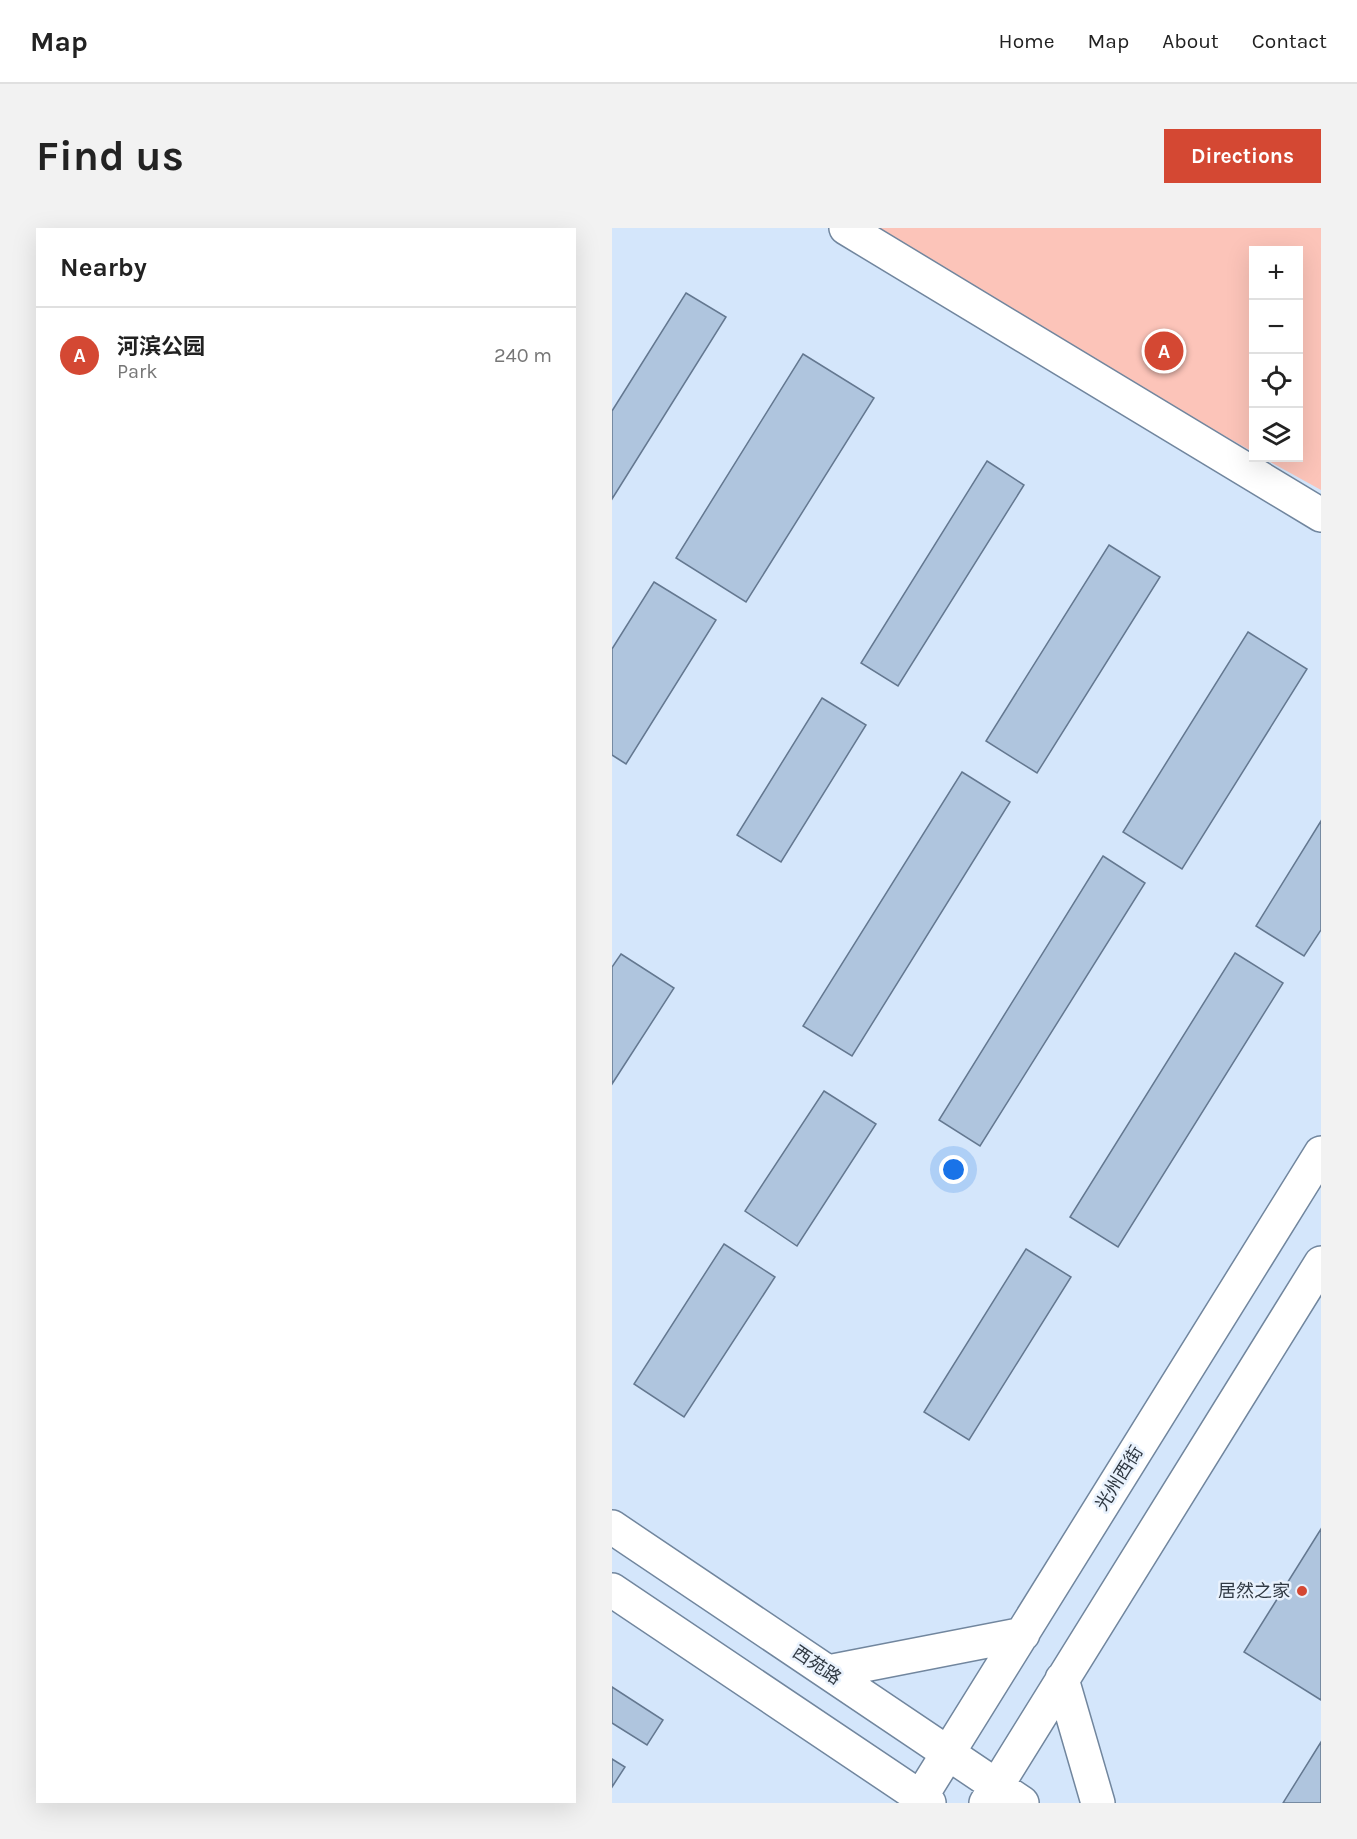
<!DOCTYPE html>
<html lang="en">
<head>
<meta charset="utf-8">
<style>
	:root { --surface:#fff; --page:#f2f2f2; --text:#222; --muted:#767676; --line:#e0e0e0; --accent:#d44833 }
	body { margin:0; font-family:Karla,"Noto Sans SC",sans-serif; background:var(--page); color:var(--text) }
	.controls { position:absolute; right:18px; top:18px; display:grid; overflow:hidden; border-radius:0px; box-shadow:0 6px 24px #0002 }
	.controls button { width:54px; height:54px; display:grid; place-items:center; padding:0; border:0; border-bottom:2px solid var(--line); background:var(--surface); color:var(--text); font:30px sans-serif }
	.you { position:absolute; left:342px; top:942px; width:21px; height:21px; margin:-15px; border:4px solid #fff; border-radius:50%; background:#1a73e8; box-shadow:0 0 0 9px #1a73e833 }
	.badge { display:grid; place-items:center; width:39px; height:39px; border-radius:50%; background:var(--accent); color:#fff; font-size:20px; font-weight:700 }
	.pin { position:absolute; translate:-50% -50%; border:3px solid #fff; box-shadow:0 2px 6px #0006 }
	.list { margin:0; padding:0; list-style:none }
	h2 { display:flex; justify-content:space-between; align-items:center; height:78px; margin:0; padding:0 24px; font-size:26px }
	h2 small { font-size:20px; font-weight:400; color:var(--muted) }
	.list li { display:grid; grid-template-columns:39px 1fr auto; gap:18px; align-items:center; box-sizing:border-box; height:96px; padding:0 24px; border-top:2px solid var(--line) }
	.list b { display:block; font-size:22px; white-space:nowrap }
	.list p { margin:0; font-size:20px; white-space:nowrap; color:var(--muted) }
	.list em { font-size:20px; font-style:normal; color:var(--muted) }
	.icon { flex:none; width:33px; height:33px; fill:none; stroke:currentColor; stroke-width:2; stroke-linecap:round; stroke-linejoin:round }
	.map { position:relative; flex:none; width:709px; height:1575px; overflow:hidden; border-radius:0px }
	header { display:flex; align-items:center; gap:36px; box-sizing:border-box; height:84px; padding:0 30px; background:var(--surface); border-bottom:2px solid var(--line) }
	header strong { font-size:28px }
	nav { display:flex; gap:33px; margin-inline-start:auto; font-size:21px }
	.intro { display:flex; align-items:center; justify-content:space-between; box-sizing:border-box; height:144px; padding:0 36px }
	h1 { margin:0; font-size:42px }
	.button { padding:15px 27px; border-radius:0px; background:var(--accent); color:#fff; font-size:21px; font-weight:700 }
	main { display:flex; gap:36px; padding:0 36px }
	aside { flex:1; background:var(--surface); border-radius:0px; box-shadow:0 6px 24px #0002 }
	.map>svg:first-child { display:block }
	.green { fill:#fcc4b9 }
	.building { fill:#afc5de; stroke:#647890; stroke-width:1.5 }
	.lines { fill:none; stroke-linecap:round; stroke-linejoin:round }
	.secondary-casing { stroke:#71869e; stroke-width:36 }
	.secondary { stroke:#fff; stroke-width:33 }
	.poi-dot { fill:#d44833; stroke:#e9f2fd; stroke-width:2 }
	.labels { text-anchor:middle; stroke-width:5; stroke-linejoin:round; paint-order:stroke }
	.street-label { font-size:18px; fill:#303943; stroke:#e9f2fd }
	.poi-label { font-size:18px; fill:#303943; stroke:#e9f2fd; text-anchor:end }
</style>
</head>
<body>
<header>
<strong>Map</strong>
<nav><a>Home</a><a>Map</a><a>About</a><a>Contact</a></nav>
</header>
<div class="intro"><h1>Find us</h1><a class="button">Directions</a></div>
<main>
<aside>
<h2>Nearby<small></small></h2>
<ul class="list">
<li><span class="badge">A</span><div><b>河滨公园</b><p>Park</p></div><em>240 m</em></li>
</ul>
</aside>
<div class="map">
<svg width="709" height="1575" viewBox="0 0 709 1575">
	<rect width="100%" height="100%" fill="#d4e6fb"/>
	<path class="green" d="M 245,0 L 709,0 L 709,262 L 651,230 L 686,230 L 686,22 L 642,22 L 641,224 Z"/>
	<path class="building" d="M 74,65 L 114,89 L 0,271 L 0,183 Z
		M 191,126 L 262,170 L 134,374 L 64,330 Z
		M 375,233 L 412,257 L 286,458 L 249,435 Z
		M 497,317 L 548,349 L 425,545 L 374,513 Z
		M 42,354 L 104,392 L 14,536 L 0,527 L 0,421 Z
		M 636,404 L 695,441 L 570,641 L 511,604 Z
		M 210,470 L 254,497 L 169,634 L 125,607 Z
		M 350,544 L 398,574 L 240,828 L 191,798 Z
		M 709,593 L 709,702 L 692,728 L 644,698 Z
		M 491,628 L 533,655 L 368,918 L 327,892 Z
		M 623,725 L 671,755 L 506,1019 L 458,989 Z
		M 9,726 L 62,760 L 0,856 L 0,739 Z
		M 212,863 L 264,896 L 185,1018 L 133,983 Z
		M 112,1016 L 163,1049 L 72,1189 L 22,1156 Z
		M 414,1021 L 459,1049 L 357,1212 L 312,1184 Z
		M 709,1301 L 709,1472 L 632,1424 Z
		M 0,1459 L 51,1492 L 35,1517 L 0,1495 Z
		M 709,1514 L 709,1575 L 671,1575 Z
		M 0,1531 L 13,1539 L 0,1559 Z"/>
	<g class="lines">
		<g class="secondary-casing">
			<path id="secondary" d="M 234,0 L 709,287
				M 0,1299 L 410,1575
				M 0,1362 L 317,1575
				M 216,1444 L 411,1406
				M 450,1451 L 486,1575
				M 305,1575 L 709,925
				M 374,1575 L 709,1035"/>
		</g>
		<use href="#secondary" class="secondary"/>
	</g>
	<circle class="poi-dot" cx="690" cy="1363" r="6"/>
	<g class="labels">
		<g class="street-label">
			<text transform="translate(507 1250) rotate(-58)" y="6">光州西街</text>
			<text transform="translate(205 1437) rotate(34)" y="6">西苑路</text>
		</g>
		<g class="poi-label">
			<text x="678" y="1369">居然之家</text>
		</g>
	</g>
</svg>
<div class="controls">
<button>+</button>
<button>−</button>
<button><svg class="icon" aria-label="locate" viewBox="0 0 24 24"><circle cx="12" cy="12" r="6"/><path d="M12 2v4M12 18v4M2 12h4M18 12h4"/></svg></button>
<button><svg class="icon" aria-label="layers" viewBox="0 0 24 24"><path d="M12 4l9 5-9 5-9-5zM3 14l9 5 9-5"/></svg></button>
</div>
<div class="you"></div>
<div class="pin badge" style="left:552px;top:123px">A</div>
</div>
</main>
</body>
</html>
